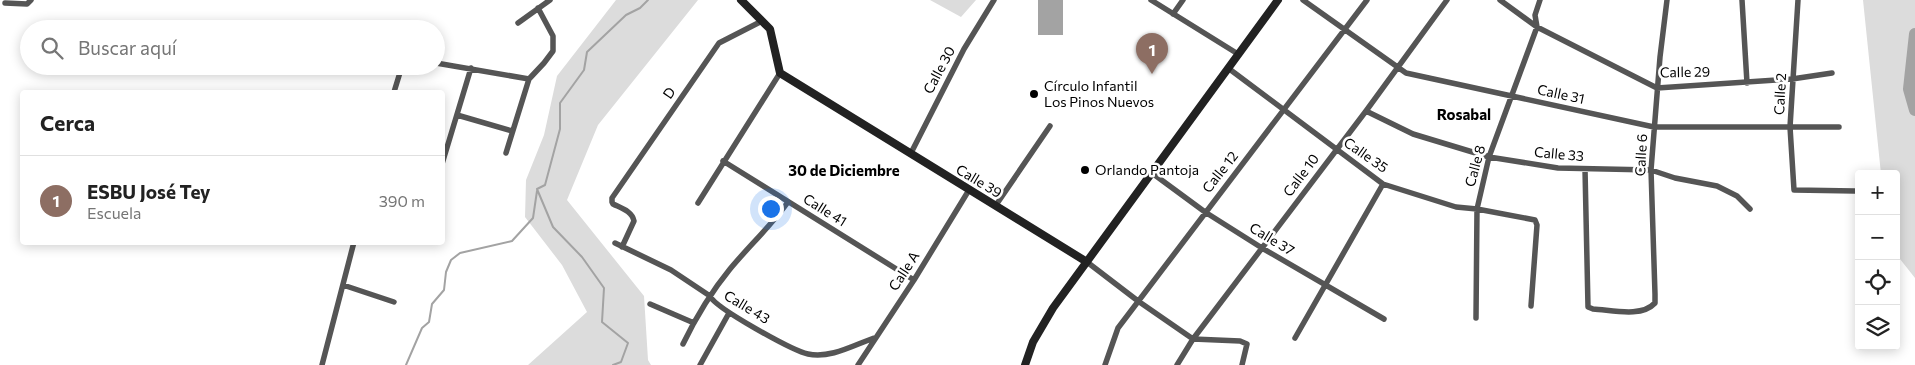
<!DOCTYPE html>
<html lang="es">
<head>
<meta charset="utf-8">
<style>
	:root { --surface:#fff; --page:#f2f2f2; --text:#222; --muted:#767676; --line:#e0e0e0; --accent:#7c3aed }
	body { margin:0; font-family:Commissioner,sans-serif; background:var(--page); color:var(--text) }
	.controls { position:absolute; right:15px; bottom:15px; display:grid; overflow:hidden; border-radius:5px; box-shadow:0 2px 12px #0003 }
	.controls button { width:45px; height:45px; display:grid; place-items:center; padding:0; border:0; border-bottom:1px solid var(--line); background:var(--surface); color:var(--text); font:25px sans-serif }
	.you { position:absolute; left:770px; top:208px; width:18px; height:18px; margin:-12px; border:4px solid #fff; border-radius:50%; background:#1a73e8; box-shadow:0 0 0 8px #1a73e833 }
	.badge { display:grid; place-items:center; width:32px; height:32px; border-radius:50%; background:var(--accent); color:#fff; font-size:16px; font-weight:700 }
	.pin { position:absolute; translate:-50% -41px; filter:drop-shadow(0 1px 2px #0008) }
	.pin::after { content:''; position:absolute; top:26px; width:18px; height:15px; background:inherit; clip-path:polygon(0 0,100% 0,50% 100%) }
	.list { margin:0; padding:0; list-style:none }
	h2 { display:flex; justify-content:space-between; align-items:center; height:65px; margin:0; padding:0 20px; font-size:21px }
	h2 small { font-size:16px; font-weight:400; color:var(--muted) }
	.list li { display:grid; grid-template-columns:32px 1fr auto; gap:15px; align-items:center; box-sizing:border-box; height:90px; padding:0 20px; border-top:1px solid var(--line) }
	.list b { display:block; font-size:19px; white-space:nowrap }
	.list p { margin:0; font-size:16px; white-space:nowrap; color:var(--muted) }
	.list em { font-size:16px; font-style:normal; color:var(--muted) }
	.icon { flex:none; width:28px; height:28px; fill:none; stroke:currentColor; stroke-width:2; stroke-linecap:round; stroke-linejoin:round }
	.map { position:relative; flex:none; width:1915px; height:365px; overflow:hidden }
	.search { position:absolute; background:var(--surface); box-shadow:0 2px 12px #0003; left:20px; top:20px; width:425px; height:55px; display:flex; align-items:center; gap:12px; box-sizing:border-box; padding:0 18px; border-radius:28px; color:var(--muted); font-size:19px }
	.panel { position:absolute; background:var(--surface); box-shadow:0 2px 12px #0003; left:20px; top:90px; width:425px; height:155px; border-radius:5px }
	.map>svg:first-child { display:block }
	.green { fill:#dcdcdc }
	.water { fill:#a3a3a3 }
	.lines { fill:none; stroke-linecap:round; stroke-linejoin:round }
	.stream { stroke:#a3a3a3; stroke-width:2 }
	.river { stroke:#a3a3a3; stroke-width:12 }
	.street { stroke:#555; stroke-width:5.5 }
	.secondary { stroke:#222; stroke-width:8 }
	.poi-dot { fill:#000; stroke:#fff; stroke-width:2 }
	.labels { text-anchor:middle; stroke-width:5; stroke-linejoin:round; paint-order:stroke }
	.street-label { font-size:14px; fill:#000; stroke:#fff }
	.poi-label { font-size:14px; fill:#000; stroke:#fff; text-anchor:start }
	.neighbourhood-label { font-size:15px; font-weight:bold; fill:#000; stroke:#fff }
</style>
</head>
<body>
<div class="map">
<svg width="1915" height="365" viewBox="0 0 1915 365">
	<rect width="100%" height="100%" fill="#fff"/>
	<path class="green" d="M 616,0 L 698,0 L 598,125 L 567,200 L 644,296 L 648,360 L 651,365 L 528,365 L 587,312 L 562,265 L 525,217 L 526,180 L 544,135 L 557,76 Z
		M 930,0 L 976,0 L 961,17 Z
		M 1863,0 L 1915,0 L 1915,278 L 1896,254 L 1896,174 L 1881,174 Z"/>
	<path class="water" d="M 1038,0 L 1063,0 L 1063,35 L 1038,35 Z"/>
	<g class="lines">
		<path class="stream" d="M 406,365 L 422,328 L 429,322 L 432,304 L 444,290 L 446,272 L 451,260 L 460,253 L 512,241 L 533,218 L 537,191
			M 613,365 L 621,362 L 628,343 L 602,322 L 604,288 L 582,257 L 553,227 L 537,189 L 545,185 L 560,129 L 560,103 L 584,70 L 587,52 L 626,15 L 640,8 L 648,0"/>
		<path class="river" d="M 1915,34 L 1909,89 L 1915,110"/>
		<path class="street" d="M 1151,0 L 1238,54
			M 1303,0 L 1406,73 L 1654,127 L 1839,127
			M 1500,0 L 1537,27 L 1657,88 L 1792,79 L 1832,73
			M 1742,0 L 1747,83
			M 1798,0 L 1790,127 L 1794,190 L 1855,191
			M 5,3 L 27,4 L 31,0
			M 1173,14 L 1183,0
			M 518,23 L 550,0
			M 436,63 L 529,79
			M 1228,68 L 1383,184 L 1456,207 L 1477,209 L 1535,220 L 1537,225 L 1531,306
			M 394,92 L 402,66
			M 1366,111 L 1413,134 L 1489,157 L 1558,168 L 1651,170 L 1675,178 L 1717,186 L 1737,196 L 1750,209
			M 457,115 L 512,131
			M 506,153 L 529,79 L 544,63 L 553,51 L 553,36 L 538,8
			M 911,153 L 964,49 L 994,0
			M 723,161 L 914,280
			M 442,164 L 471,68
			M 1585,169 L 1588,307 L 1593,309 C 1612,310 1641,318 1655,303 L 1655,294 L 1651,170 L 1660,57 L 1667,0
			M 1152,173 L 1205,212 L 1262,248 L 1384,319
			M 698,203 L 780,73
			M 996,205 L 1050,126
			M 615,243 L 671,270 L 710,296 C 715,308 793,351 808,354 C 830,359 854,345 874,338
			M 622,247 L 634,221 C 632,211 621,208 613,204 L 612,202 L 612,198 L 719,43 L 762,21
			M 1087,262 L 1138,301 L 1193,339 L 1240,341 L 1247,344 L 1242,365
			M 343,285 L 394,302
			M 650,304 L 694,323
			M 1476,318 L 1477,209 L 1489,157 L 1537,27 L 1535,15 L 1540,0
			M 1295,338 L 1383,184
			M 683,344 C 696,317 712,291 730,269 C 749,246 771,226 788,202
			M 322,365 L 354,242
			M 700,365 L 729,313
			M 858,365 L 914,280 L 969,190
			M 1105,365 L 1118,328 L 1367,0
			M 1177,365 L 1193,339 L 1366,111 L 1447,0"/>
		<path class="secondary" d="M 741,0 L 770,29 L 780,73 L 1087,262
			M 1025,365 L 1033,342 L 1053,308 L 1278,0"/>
	</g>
	<g class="poi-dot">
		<circle cx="1034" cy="94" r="5"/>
		<circle cx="1085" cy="170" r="5"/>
	</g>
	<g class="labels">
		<g class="street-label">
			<text transform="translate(939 70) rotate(-62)" y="5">Calle 30</text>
			<text transform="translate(1685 72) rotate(-1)" y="5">Calle 29</text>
			<text transform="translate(669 93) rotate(-55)" y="5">D</text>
			<text transform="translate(1561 94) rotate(12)" y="5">Calle 31</text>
			<text transform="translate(1780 94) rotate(-87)" y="5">Calle 2</text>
			<text transform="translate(1559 154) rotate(5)" y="5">Calle 33</text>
			<text transform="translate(1366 155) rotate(35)" y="5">Calle 35</text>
			<text transform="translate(1641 155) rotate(-87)" y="5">Calle 6</text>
			<text transform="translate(1475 166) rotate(-75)" y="5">Calle 8</text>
			<text transform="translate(1220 172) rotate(-52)" y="5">Calle 12</text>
			<text transform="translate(1301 175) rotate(-53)" y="5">Calle 10</text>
			<text transform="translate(979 181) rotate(31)" y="5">Calle 39</text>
			<text transform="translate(825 210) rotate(32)" y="5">Calle 41</text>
			<text transform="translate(1272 239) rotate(31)" y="5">Calle 37</text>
			<text transform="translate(904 271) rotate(-57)" y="5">Calle A</text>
			<text transform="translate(747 307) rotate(31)" y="5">Calle 43</text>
		</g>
		<g class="poi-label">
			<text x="1044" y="91">Círculo Infantil<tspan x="1044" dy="16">Los Pinos Nuevos</tspan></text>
			<text x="1095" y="175">Orlando Pantoja</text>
		</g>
		<g class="neighbourhood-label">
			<text x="1464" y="120">Rosabal</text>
			<text x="844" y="176">30 de Diciembre</text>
		</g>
	</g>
</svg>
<div class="controls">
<button>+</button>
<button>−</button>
<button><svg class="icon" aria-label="locate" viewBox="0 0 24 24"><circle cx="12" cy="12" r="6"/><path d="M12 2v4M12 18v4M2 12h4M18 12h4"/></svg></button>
<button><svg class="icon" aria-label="layers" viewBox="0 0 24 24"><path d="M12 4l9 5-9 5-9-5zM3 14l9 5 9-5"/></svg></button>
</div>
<div class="you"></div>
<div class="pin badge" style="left:1152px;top:74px;background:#8d6e63">1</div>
<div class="search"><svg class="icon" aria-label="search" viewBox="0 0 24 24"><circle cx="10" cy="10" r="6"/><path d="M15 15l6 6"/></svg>Buscar aquí</div>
<section class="panel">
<h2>Cerca<small></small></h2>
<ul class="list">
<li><span class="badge" style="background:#8d6e63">1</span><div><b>ESBU José Tey</b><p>Escuela</p></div><em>390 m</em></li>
</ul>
</section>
</div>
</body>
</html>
